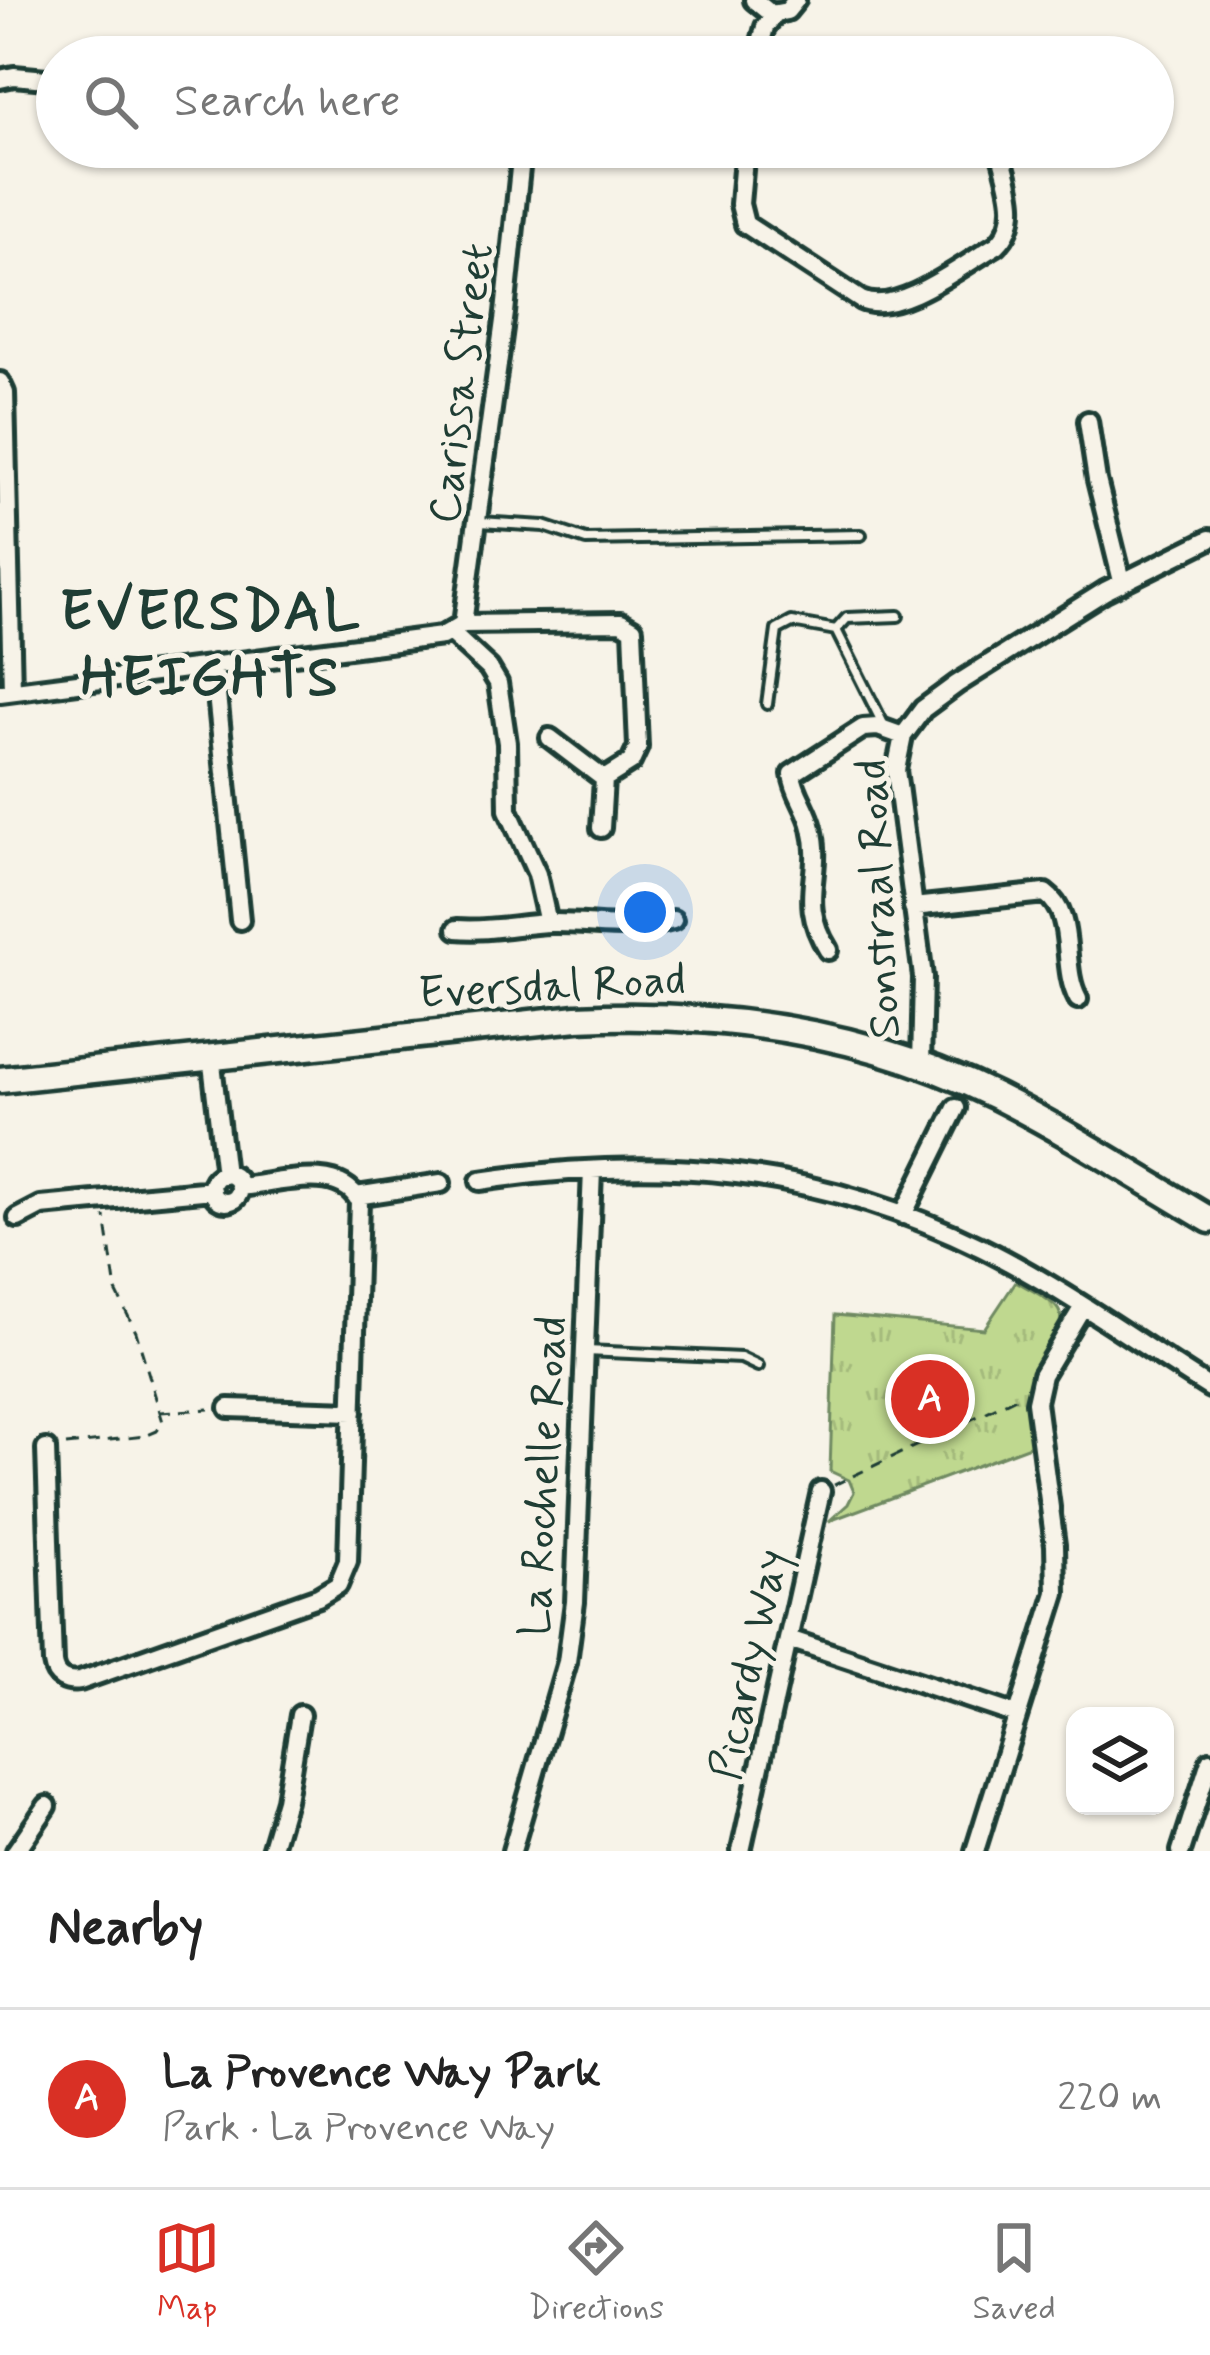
<!DOCTYPE html>
<html lang="en">
<head>
<meta charset="utf-8">
<style>
	:root { --surface:#fff; --page:#f6f6f6; --text:#222; --muted:#767676; --line:#e0e0e0; --accent:#d93025 }
	body { margin:0; font-family:Mynerve,sans-serif; background:var(--page); color:var(--text) }
	.controls { position:absolute; right:36px; bottom:36px; display:grid; overflow:hidden; border-radius:24px; box-shadow:0 3px 9px #0004 }
	.controls button { width:108px; height:108px; display:grid; place-items:center; padding:0; border:0; border-bottom:3px solid var(--line); background:var(--surface); color:var(--text); font:60px sans-serif }
	.you { position:absolute; left:645px; top:912px; width:42px; height:42px; margin:-30px; border:9px solid #fff; border-radius:50%; background:#1a73e8; box-shadow:0 0 0 18px #1a73e833 }
	.badge { display:grid; place-items:center; width:78px; height:78px; border-radius:50%; background:var(--accent); color:#fff; font-size:39px; font-weight:700 }
	.pin { position:absolute; translate:-50% -50%; border:6px solid #fff; box-shadow:0 3px 12px #0006 }
	.list { margin:0; padding:0; list-style:none }
	h2 { display:flex; justify-content:space-between; align-items:center; height:156px; margin:0; padding:0 48px; font-size:51px }
	h2 small { font-size:39px; font-weight:400; color:var(--muted) }
	.list li { display:grid; grid-template-columns:78px 1fr auto; gap:36px; align-items:center; box-sizing:border-box; height:180px; padding:0 48px; border-top:3px solid var(--line) }
	.list b { display:block; font-size:45px; white-space:nowrap }
	.list p { margin:0; font-size:39px; white-space:nowrap; color:var(--muted) }
	.list em { font-size:39px; font-style:normal; color:var(--muted) }
	.icon { flex:none; width:66px; height:66px; fill:none; stroke:currentColor; stroke-width:2; stroke-linecap:round; stroke-linejoin:round }
	.map { position:relative; flex:none; width:1210px; height:1851px; overflow:hidden }
	.search { position:absolute; background:var(--surface); box-shadow:0 3px 9px #0004; left:36px; right:36px; top:36px; height:132px; display:flex; align-items:center; gap:30px; box-sizing:border-box; padding:0 42px; border-radius:66px; color:var(--muted); font-size:45px }
	.sheet { height:336px; background:var(--surface) }
	nav { display:flex; justify-content:space-around; align-items:center; box-sizing:border-box; height:168px; border-top:3px solid var(--line); background:var(--surface); font-size:33px; color:var(--muted) }
	nav a { display:grid; justify-items:center; gap:6px }
	nav .on { color:var(--accent) }
	.map>svg:first-child { display:block }
	.park { fill:url(#park-tufts); stroke:#6f8a62; stroke-width:3 }
	.lines { fill:none; stroke-linecap:round; stroke-linejoin:round }
	.lane-casing { stroke:#1f3d34; stroke-width:16 }
	.street-casing { stroke:#1f3d34; stroke-width:26 }
	.secondary-casing { stroke:#1f3d34; stroke-width:33 }
	.path { stroke:#1f3d34; stroke-width:3; stroke-dasharray:12 9; stroke-linecap:butt }
	.lane { stroke:#f7f3e8; stroke-width:8 }
	.street { stroke:#f7f3e8; stroke-width:16 }
	.secondary { stroke:#f7f3e8; stroke-width:24 }
	.labels { text-anchor:middle; stroke-width:10; stroke-linejoin:round; paint-order:stroke }
	.street-label { font-size:45px; fill:#1f3d34; stroke:#f7f3e8 }
	.district-label { font-size:57px; font-weight:bold; letter-spacing:3px; fill:#1f3d34; stroke:#f7f3e8 }
</style>
</head>
<body>
<div class="map">
<svg width="1210" height="1851" viewBox="0 0 1210 1851">
	<defs>
		<pattern id="park-tufts" width="24" height="20" patternUnits="userSpaceOnUse" patternTransform="scale(3)"><rect width="24" height="20" fill="#bfd88f"/><path d="M3 7l-1-3M5 7V3M7 7l1-3M15 17l-1-3M17 17v-4M19 17l1-3" fill="none" stroke="#a4ba7c"/></pattern>
	</defs>
	<rect width="100%" height="100%" fill="#f7f3e8"/>
	<filter id="ink" filterUnits="userSpaceOnUse"><feTurbulence type="fractalNoise" baseFrequency=".00833" numOctaves="2"/><feDisplacementMap in="SourceGraphic" scale="24" xChannelSelector="R" yChannelSelector="G"/><feConvolveMatrix kernelMatrix="1 2 1 2 8 2 1 2 1" color-interpolation-filters="sRGB"/></filter>
	<g filter="url(#ink)">
		<path class="park" d="M 1016,1281 C 1028,1289 1048,1297 1057,1308 C 1071,1325 1041,1352 1034,1368 C 1022,1393 1028,1420 1032,1445 L 829,1521 L 848,1504 L 854,1492 L 849,1480 L 830,1471 L 835,1315 L 984,1329 Z"/>
		<g class="lines">
			<g class="lane-casing">
				<path id="lane" d="M 480,522 L 544,526 L 586,540 L 861,535
					M 836,630 L 847,618 L 898,616
					M 767,704 L 777,630 L 792,622 L 836,630 L 885,728
					M 586,1351 L 741,1358 L 758,1366"/>
			</g>
			<g class="street-casing">
				<path id="street" d="M 754,0 L 771,14 L 787,11 L 796,0
					M 757,57 L 765,27 L 775,14
					M 0,79 L 14,76 L 57,80
					M 745,147 L 740,204 L 745,224 L 861,300 C 897,317 964,264 997,245 C 1025,218 1007,180 999,147
					M 0,382 L 5,393 L 12,691
					M 1088,421 L 1097,480 L 1122,581
					M 463,624 L 505,313 L 522,149
					M 463,624 L 621,622 L 633,629 L 638,747 L 631,762 L 604,779 L 550,738
					M 451,633 L 489,668 L 498,683 L 507,743 L 508,810 L 537,874 L 548,923
					M 214,665 L 240,920
					M 0,693 L 442,636 L 463,624
					M 601,828 L 604,779
					M 913,907 L 1045,893 C 1077,916 1060,966 1078,999
					M 457,929 C 489,932 519,924 551,923 C 593,922 631,932 673,920
					M 828,950 C 796,899 824,875 812,828 C 808,809 794,793 792,774 L 863,728 L 878,727 L 903,736
					M 211,1055 L 225,1175
					M 921,1065 L 923,977 L 896,770 L 903,736 L 923,709 L 957,684 L 1105,591 L 1210,539
					M212 1188a14 14 0 1 1 28 0a14 14 0 1 1-28 0Z
					M 480,1181 C 660,1154 817,1167 982,1248 C 1061,1287 1135,1341 1210,1388
					M 356,1196 L 441,1183
					M 903,1215 L 956,1108
					M 18,1218 L 41,1206 L 213,1190
					M 229,1408 L 353,1412
					M 46,1449 L 53,1663 C 55,1678 66,1683 80,1681 L 318,1597 L 338,1585 L 348,1561 L 359,1201 C 339,1163 276,1184 240,1187
					M 789,1639 L 1017,1715
					M 16,1851 L 47,1806
					M 271,1851 L 286,1800 L 300,1715
					M 512,1851 L 567,1662 L 575,1602 L 592,1170
					M 741,1851 L 821,1491
					M 975,1851 L 1056,1593 L 1055,1545 L 1036,1402 L 1042,1375 L 1082,1308
					M 1181,1851 L 1210,1761"/>
			</g>
			<g class="secondary-casing">
				<path id="secondary" d="M 0,1080 L 577,1018 C 722,1011 864,1031 996,1096 C 1069,1133 1139,1178 1210,1220"/>
			</g>
			<path class="path" d="M 160,1412 L 209,1409
				M 66,1445 L 145,1436 L 157,1431 L 163,1422 L 136,1332 L 116,1291 L 105,1216
				M 834,1485 L 1020,1396"/>
			<use href="#lane" class="lane"/>
			<use href="#street" class="street"/>
			<use href="#secondary" class="secondary"/>
		</g>
	</g>
	<g class="labels">
		<g class="street-label">
			<text transform="translate(459 383) rotate(-83)" y="16">Carissa Street</text>
			<text transform="translate(876 899) rotate(-93)" y="16">Sonstraal Road</text>
			<text transform="translate(552 984) rotate(-3)" y="16">Eversdal Road</text>
			<text transform="translate(541 1476) rotate(-87)" y="16">La Rochelle Road</text>
			<text transform="translate(747 1664) rotate(-78)" y="16">Picardy Way</text>
		</g>
		<g class="district-label">
			<text x="211" y="629">EVERSDAL<tspan x="211" dy="66">HEIGHTS</tspan></text>
		</g>
	</g>
</svg>
<div class="controls">
<button><svg class="icon" aria-label="layers" viewBox="0 0 24 24"><path d="M12 4l9 5-9 5-9-5zM3 14l9 5 9-5"/></svg></button>
</div>
<div class="you"></div>
<div class="pin badge" style="left:930px;top:1399px">A</div>
<div class="search"><svg class="icon" aria-label="search" viewBox="0 0 24 24"><circle cx="10" cy="10" r="6"/><path d="M15 15l6 6"/></svg>Search here</div>
</div>
<section class="sheet">
<h2>Nearby<small></small></h2>
<ul class="list">
<li><span class="badge">A</span><div><b>La Provence Way Park</b><p>Park · La Provence Way</p></div><em>220 m</em></li>
</ul>
</section>
<nav>
<a class="on"><svg class="icon" aria-label="map" viewBox="0 0 24 24"><path d="M3 6l6-2 6 2 6-2v14l-6 2-6-2-6 2zM9 4v14M15 6v14"/></svg>Map</a>
<a><svg class="icon" aria-label="directions" viewBox="0 0 24 24"><path d="M12 3l9 9-9 9-9-9zM9 14v-3h6M13 9l2 2-2 2"/></svg>Directions</a>
<a><svg class="icon" aria-label="saved" viewBox="0 0 24 24"><path d="M7 4h10v16l-5-4-5 4z"/></svg>Saved</a>
</nav>
</body>
</html>
